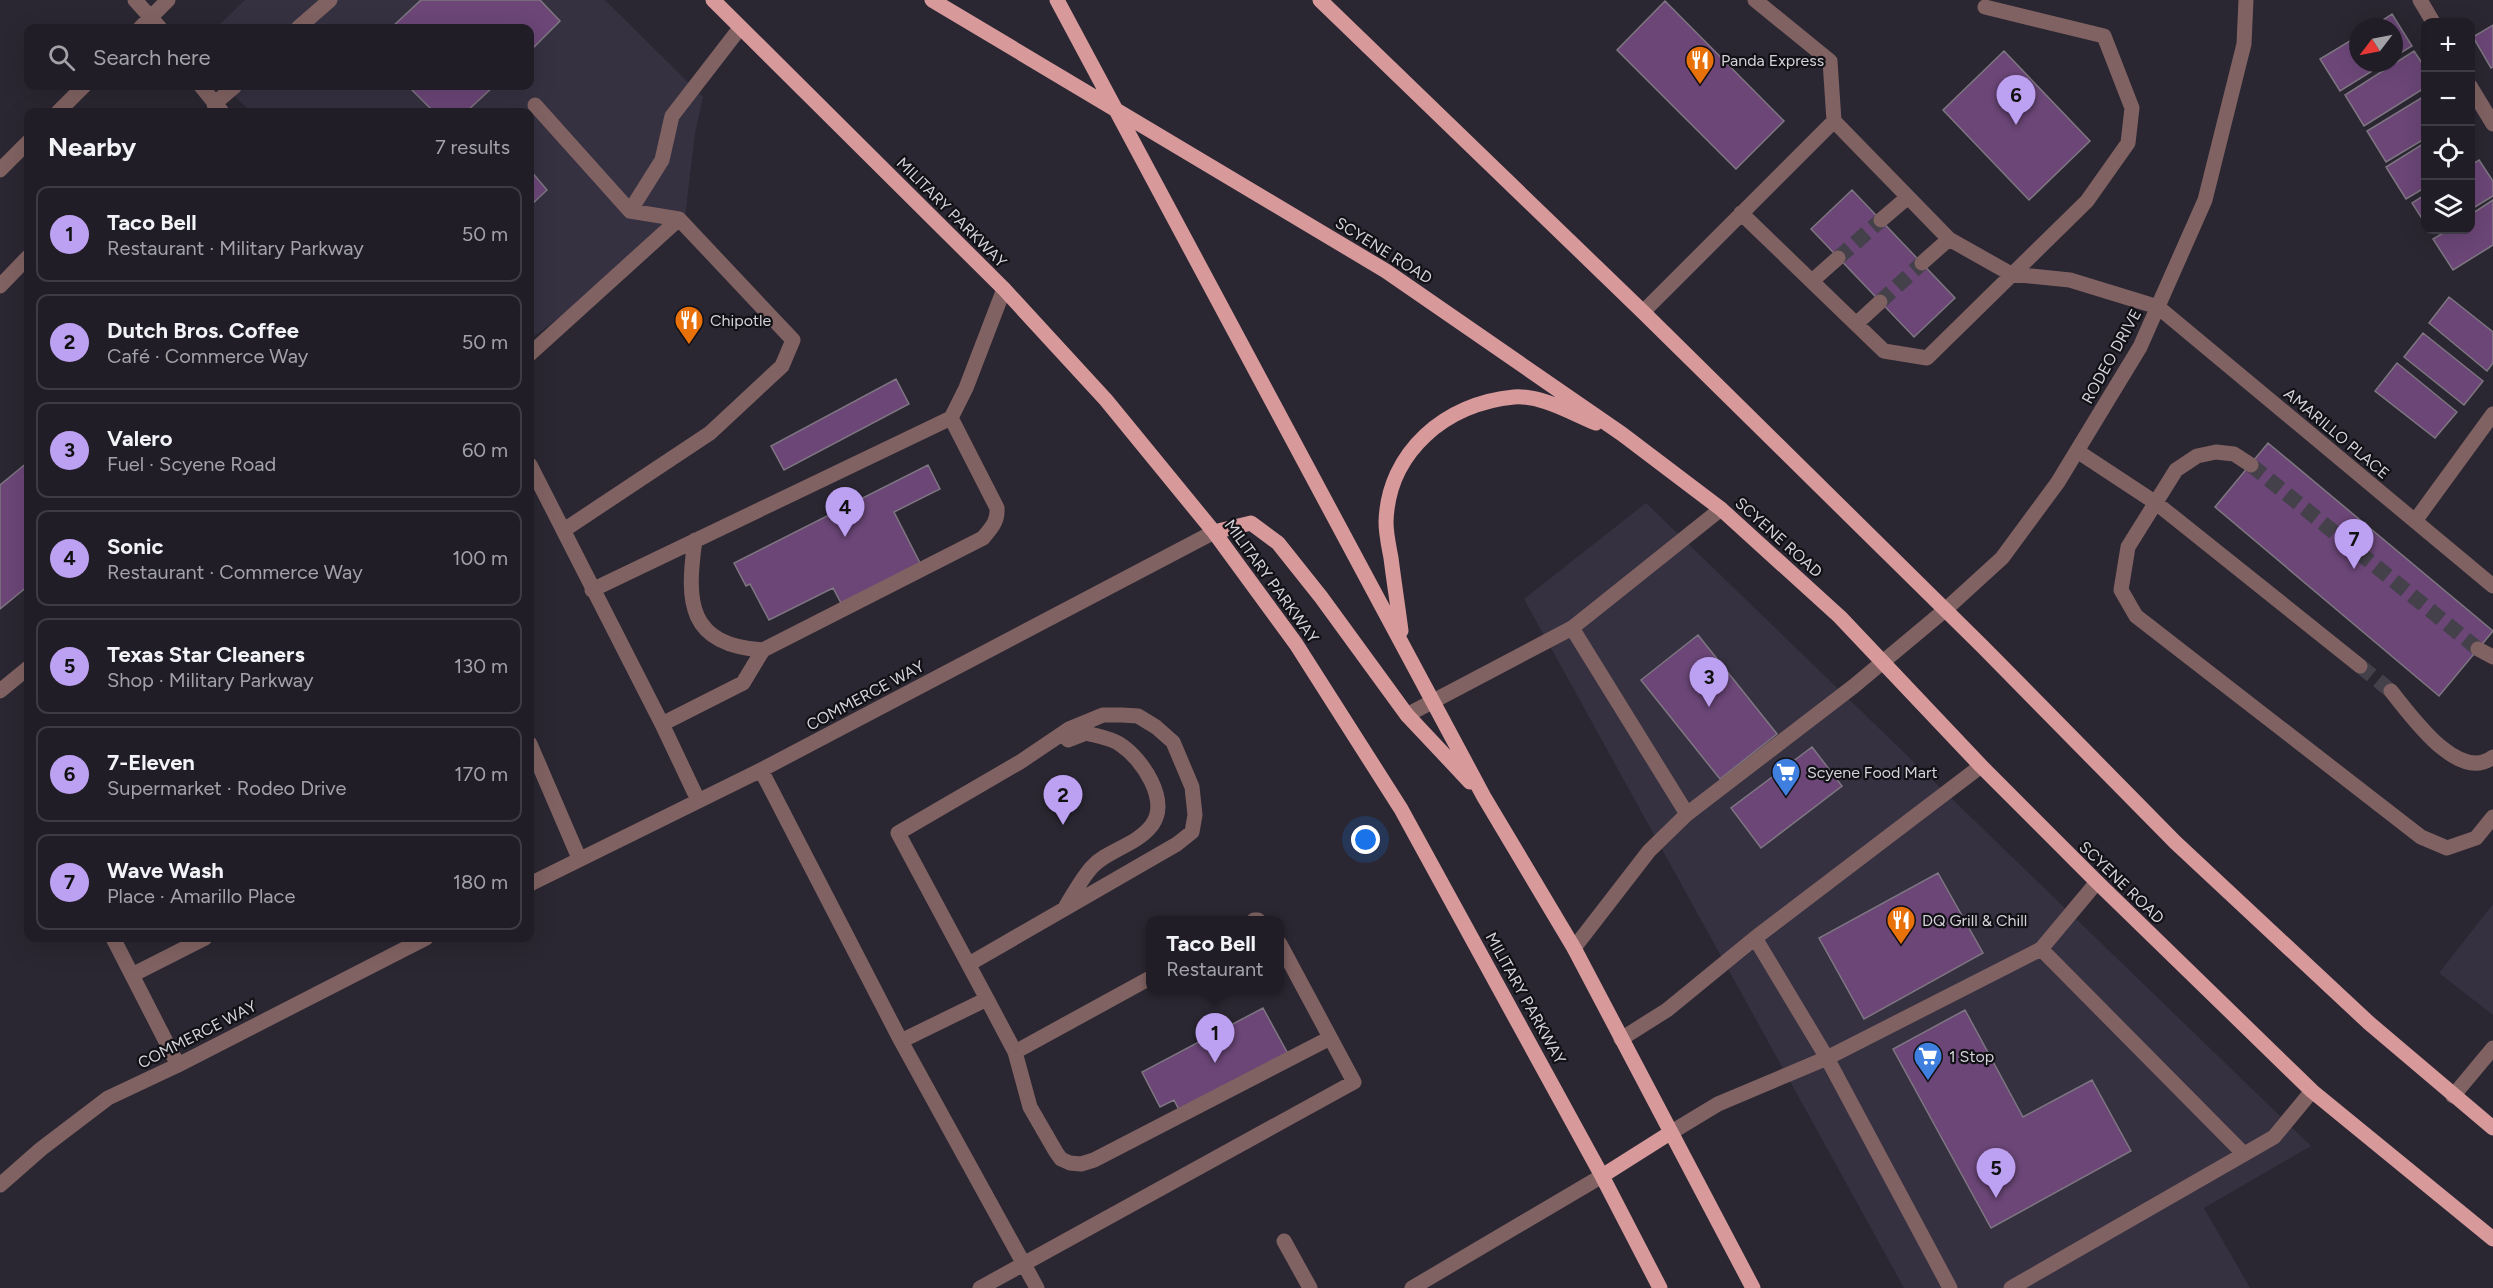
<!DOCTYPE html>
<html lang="en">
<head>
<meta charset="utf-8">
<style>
	:root { --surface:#201d26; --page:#2d2a32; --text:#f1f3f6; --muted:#a2a2a7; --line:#3d3b43; --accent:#bca0f2 }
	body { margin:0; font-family:Figtree,sans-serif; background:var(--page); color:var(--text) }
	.controls { position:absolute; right:18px; top:18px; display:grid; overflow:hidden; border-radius:12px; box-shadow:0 6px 24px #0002 }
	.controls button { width:54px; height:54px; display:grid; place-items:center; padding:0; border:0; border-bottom:2px solid var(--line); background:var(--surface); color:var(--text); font:30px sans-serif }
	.compass { position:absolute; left:2349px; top:18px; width:54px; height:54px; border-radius:50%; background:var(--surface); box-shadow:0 6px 24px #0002; rotate:238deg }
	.you { position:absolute; left:1366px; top:840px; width:21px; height:21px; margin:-15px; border:4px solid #fff; border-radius:50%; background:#1a73e8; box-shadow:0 0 0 9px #1a73e833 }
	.badge { display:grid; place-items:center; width:39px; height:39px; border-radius:50%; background:var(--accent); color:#111; font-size:20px; font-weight:700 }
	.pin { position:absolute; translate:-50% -50px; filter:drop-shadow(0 2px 3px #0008) }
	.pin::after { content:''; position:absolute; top:32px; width:21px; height:18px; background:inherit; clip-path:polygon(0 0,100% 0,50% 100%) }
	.popup { position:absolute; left:1146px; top:916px; width:138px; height:78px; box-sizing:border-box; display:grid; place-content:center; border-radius:12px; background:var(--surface); filter:drop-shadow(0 2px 4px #0005); font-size:20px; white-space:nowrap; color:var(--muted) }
	.popup b { font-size:22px; color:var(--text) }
	.popup::after { content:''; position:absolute; left:50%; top:100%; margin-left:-12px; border:12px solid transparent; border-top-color:var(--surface) }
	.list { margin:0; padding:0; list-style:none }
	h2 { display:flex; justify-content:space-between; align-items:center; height:78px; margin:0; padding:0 24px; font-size:26px }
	h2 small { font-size:20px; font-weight:400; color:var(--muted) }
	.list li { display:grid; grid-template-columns:39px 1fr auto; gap:18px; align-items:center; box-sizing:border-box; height:96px; margin:0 12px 12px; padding:0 12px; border:2px solid var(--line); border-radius:12px }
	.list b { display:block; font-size:22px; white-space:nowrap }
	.list p { margin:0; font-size:20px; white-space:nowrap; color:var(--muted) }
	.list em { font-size:20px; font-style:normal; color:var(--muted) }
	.icon { flex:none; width:33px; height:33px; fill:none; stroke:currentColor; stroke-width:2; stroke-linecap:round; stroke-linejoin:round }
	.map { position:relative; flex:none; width:2493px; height:1288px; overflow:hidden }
	.search { position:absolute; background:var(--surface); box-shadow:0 6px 24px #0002; left:24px; top:24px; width:510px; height:66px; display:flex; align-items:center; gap:15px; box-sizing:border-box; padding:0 21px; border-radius:12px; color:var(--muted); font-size:22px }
	.panel { position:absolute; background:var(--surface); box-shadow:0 6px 24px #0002; left:24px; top:108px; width:510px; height:834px; border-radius:12px }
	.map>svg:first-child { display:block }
	.built { fill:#353141 }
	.building { fill:#6b4677; stroke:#7e7681; stroke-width:1.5 }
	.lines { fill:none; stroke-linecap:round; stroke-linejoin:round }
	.minor-tunnel { stroke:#44414b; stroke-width:15; stroke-dasharray:15 8; stroke-linecap:butt }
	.minor { stroke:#816262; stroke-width:15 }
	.major { stroke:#d8999b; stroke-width:15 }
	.labels { text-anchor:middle; stroke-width:4.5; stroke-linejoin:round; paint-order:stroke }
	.poi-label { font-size:16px; fill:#d4d3da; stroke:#121116; text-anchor:start }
	.street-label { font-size:16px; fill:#d4d3da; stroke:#121116 }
</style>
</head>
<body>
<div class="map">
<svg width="2493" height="1288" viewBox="0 0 2493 1288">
	<rect width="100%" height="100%" fill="#2a2732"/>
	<path class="built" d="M 245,0 L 605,0 L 703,97 L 695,133 L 684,226 L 530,339 L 530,112 L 251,112 L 224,86 L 530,86 L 530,28 L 216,28 Z
		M 1646,503 L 2311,1146 L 2204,1208 L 2250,1288 L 1904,1288 L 1524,599 Z
		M 2493,904 L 2493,1015 L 2439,973 Z"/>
	<path class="building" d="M 421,0 L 540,0 L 560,21 L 530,51 L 530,28 L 391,28 Z
		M 1665,1 L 1784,121 L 1736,169 L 1617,50 Z
		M 2392,14 L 2412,46 L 2394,57 L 2394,27 L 2372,27 Z
		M 2493,25 L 2493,67 L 2491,68 L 2473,37 Z
		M 2358,36 L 2358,63 L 2385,63 L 2340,91 L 2320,59 Z
		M 2004,51 L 2090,141 L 2029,200 L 1943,110 Z
		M 2414,51 L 2426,69 L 2426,87 L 2364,126 L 2345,95 Z
		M 408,86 L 494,86 L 466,112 L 434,112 Z
		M 2426,95 L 2426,138 L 2386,162 L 2367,131 Z
		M 2426,142 L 2426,187 L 2406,199 L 2386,167 Z
		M 2479,160 L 2493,181 L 2493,196 L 2470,210 L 2470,166 Z
		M 530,170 L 547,190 L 530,206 Z
		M 1852,190 L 1955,298 L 1914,337 L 1811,229 Z
		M 2426,194 L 2426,225 L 2412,203 Z
		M 2493,200 L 2493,245 L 2453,270 L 2433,239 L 2448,230 L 2470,230 L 2470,215 Z
		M 2449,297 L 2493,332 L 2493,363 L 2487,371 L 2429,323 Z
		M 2423,333 L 2483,381 L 2464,405 L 2404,357 Z
		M 2397,363 L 2457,412 L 2435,438 L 2375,391 Z
		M 896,379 L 909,404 L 784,470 L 771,446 Z
		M 2268,443 L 2493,631 L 2439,696 L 2215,507 Z
		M 28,462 L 28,586 L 0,609 L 0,485 Z
		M 928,465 L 940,489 L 894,512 L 920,563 L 841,603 L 833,588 L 769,620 L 750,584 L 746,586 L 734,563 Z
		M 1698,635 L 1777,734 L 1720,779 L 1641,680 Z
		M 1812,747 L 1842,786 L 1761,848 L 1731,808 Z
		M 1938,873 L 1983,953 L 1864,1019 L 1819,938 Z
		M 1263,1008 L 1288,1054 L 1180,1112 L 1174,1100 L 1160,1107 L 1142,1072 Z
		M 1965,1010 L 2023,1117 L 2092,1080 L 2131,1151 L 1991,1228 L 1893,1049 Z"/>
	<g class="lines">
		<path class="minor-tunnel" d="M 1838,258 L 1881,220
			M 1880,302 L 1922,263
			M 2251,465 L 2478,649
			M 2360,666 L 2391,691"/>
		<path class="minor" d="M 135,0 L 160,28
			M 1755,0 L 1830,61 L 1834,121
			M 2420,0 L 2433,22
			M 140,28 L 168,0
			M 298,28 L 330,0
			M 201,86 L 222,112
			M 2470,86 L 2493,124
			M 214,104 L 235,86
			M 535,105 L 630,211 L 662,160 L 672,116 L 740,28
			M 58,112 L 84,86
			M 0,170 L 28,142
			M 1741,213 L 1884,351 L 1927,358 L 2087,201 L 2128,143 L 2132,108 L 2104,36 L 1985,7
			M 1881,220 L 1908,197
			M 1922,263 L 1949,239
			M 1812,281 L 1838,258
			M 0,286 L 28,257
			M 1643,312 L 1834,121 L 1949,239 L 2011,274 L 2070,280 L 2158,307 L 2493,586
			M 1856,324 L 1880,302
			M 530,354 L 679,219
			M 2077,451 L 2156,503 L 2360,666
			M 530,465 L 662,724 L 698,800
			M 2251,465 L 2234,454 L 2216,452 L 2197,456 L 2176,470 L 2128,547 L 2121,590 L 2136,616 L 2421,837 L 2447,848 L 2476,838 L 2493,817
			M 2415,521 L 2493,414
			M 564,530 L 710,433 L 782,366 L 793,340 L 679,219 L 630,211
			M 695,540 C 686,603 688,645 763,650
			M 592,590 L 951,418 L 966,388 L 1004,289
			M 1572,628 L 1687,814
			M 2478,649 L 2493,657
			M 0,691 L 28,668
			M 2391,691 C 2410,714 2458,784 2493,757
			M 1407,715 L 1572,628 L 1721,509
			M 662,724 L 743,683 L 763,650 L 983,538 C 991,528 998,522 997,508 L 951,418
			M 530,744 L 579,858
			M 761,770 L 901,1041 L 1037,1288
			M 2097,882 L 2041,949 L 2244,1154
			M 530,884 L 761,770 L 1214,532
			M 1066,906 C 1074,893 1082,878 1092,867 C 1107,850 1136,846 1152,825 C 1170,800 1142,759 1121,745 C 1112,738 1097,736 1086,733 L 1068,740
			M 1254,920 L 1258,920
			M 113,938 L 178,1065
			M 1755,938 L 1827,1058 L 1950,1288
			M 1574,948 L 1649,851 L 1687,814 L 1854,686 L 1945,610 L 2002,558 L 2058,482 L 2140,347 L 2205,200 L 2244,44 L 2246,0
			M 969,964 L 1177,844 L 1192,832 L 1195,815 L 1192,787 L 1173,742 L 1156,727 L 1138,716 L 1122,715 L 1103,715 L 1069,729 L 1020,762 L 898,833 L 987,999
			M 132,975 L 205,938
			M 1621,1039 L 1667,1010 L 1755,938 L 1981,766
			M 901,1041 L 987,999 L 1015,1052 L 1150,978
			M 1015,1052 L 1030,1107 L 1056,1152 L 1061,1159 L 1070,1163 L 1081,1164 L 1094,1160 L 1330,1038
			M 2453,1096 L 2493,1048
			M 1670,1133 L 1718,1104 L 1827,1058 L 2041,949
			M 0,1185 L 41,1149 L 108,1098 L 178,1065 L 426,938
			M 1284,1241 L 1310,1288
			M 980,1288 L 1354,1082 L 1280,944
			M 1412,1288 L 1602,1176
			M 2011,1288 L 2274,1137 L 2312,1091"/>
		<path class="major" d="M 713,0 L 1004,289 L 1106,400 L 1214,532 L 1296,644 L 1401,809 L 1602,1176 L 1660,1288
			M 932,0 L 1386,271 L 1622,434 L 1721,509 L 1840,617 L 1981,766 L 2097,882 L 2312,1091 L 2493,1239
			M 1057,0 L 1484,797 L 1574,948 L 1753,1288
			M 1320,0 L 1643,312 L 1982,646 L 2175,842 L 2369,1023 L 2493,1128
			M 1214,532 L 1251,523 L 1278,543 L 1321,597 L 1407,715 L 1470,782
			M 1401,631 C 1398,607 1394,582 1391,558 C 1389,547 1386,534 1386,522 C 1388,452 1446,403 1514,397 C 1542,395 1571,413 1596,423
			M 1602,1176 L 1670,1133"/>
	</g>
	<defs>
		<g id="restaurant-pin" transform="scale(1.5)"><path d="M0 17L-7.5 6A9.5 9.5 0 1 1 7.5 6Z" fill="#e8710a" stroke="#121116"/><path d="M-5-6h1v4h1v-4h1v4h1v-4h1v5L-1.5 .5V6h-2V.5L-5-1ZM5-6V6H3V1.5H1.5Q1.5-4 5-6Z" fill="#fff"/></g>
		<g id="supermarket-pin" transform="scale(1.5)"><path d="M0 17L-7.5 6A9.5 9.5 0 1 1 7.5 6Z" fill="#3f7fe0" stroke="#121116"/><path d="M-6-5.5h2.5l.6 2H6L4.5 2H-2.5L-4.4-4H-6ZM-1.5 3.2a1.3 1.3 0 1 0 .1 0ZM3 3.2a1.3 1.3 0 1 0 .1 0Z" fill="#fff"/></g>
	</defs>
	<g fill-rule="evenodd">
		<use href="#restaurant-pin" x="1700" y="60"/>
		<use href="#restaurant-pin" x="689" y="320"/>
		<use href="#supermarket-pin" x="1786" y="772"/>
		<use href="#restaurant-pin" x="1901" y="920"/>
		<use href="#supermarket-pin" x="1928" y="1056"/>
	</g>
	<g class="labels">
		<g class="poi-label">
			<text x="1721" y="66">Panda Express</text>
			<text x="710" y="326">Chipotle</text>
			<text x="1807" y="778">Scyene Food Mart</text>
			<text x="1922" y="926">DQ Grill &amp; Chill</text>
			<text x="1949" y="1062">1 Stop</text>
		</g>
		<g class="street-label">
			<text transform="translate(952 212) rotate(45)" y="6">MILITARY PARKWAY</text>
			<text transform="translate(1384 250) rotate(32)" y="6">SCYENE ROAD</text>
			<text transform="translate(2111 356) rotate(-61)" y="6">RODEO DRIVE</text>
			<text transform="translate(2337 433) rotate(40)" y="6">AMARILLO PLACE</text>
			<text transform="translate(1779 537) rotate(42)" y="6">SCYENE ROAD</text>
			<text transform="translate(1272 581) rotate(54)" y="6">MILITARY PARKWAY</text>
			<text transform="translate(865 695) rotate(-28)" y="6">COMMERCE WAY</text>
			<text transform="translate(2122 882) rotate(44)" y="6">SCYENE ROAD</text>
			<text transform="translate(1526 998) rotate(61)" y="6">MILITARY PARKWAY</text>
			<text transform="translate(197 1034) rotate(-27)" y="6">COMMERCE WAY</text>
		</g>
	</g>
</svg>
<div class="controls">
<button>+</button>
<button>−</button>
<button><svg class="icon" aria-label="locate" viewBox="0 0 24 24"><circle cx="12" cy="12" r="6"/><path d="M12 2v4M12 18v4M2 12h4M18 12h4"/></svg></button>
<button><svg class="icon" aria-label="layers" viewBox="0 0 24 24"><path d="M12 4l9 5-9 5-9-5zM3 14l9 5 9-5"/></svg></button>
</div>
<svg class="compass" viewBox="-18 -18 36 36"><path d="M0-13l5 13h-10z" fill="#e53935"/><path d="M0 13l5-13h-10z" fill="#a2a2a7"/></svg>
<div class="you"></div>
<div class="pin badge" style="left:1215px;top:1063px">1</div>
<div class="popup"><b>Taco Bell</b>Restaurant</div>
<div class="pin badge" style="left:1063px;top:825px">2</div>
<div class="pin badge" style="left:1709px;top:707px">3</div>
<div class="pin badge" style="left:845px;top:537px">4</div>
<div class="pin badge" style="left:1996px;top:1198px">5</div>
<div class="pin badge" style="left:2016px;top:125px">6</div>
<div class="pin badge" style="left:2354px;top:569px">7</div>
<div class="search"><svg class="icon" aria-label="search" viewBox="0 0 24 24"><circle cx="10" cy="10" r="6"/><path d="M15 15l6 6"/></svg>Search here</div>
<section class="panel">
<h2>Nearby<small>7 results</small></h2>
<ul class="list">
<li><span class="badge">1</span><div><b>Taco Bell</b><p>Restaurant · Military Parkway</p></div><em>50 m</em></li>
<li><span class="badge">2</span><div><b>Dutch Bros. Coffee</b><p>Café · Commerce Way</p></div><em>50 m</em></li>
<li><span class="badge">3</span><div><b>Valero</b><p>Fuel · Scyene Road</p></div><em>60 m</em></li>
<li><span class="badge">4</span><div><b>Sonic</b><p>Restaurant · Commerce Way</p></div><em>100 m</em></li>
<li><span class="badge">5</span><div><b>Texas Star Cleaners</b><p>Shop · Military Parkway</p></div><em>130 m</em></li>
<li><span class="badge">6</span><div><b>7-Eleven</b><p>Supermarket · Rodeo Drive</p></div><em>170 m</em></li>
<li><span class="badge">7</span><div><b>Wave Wash</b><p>Place · Amarillo Place</p></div><em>180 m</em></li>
</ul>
</section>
</div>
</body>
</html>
